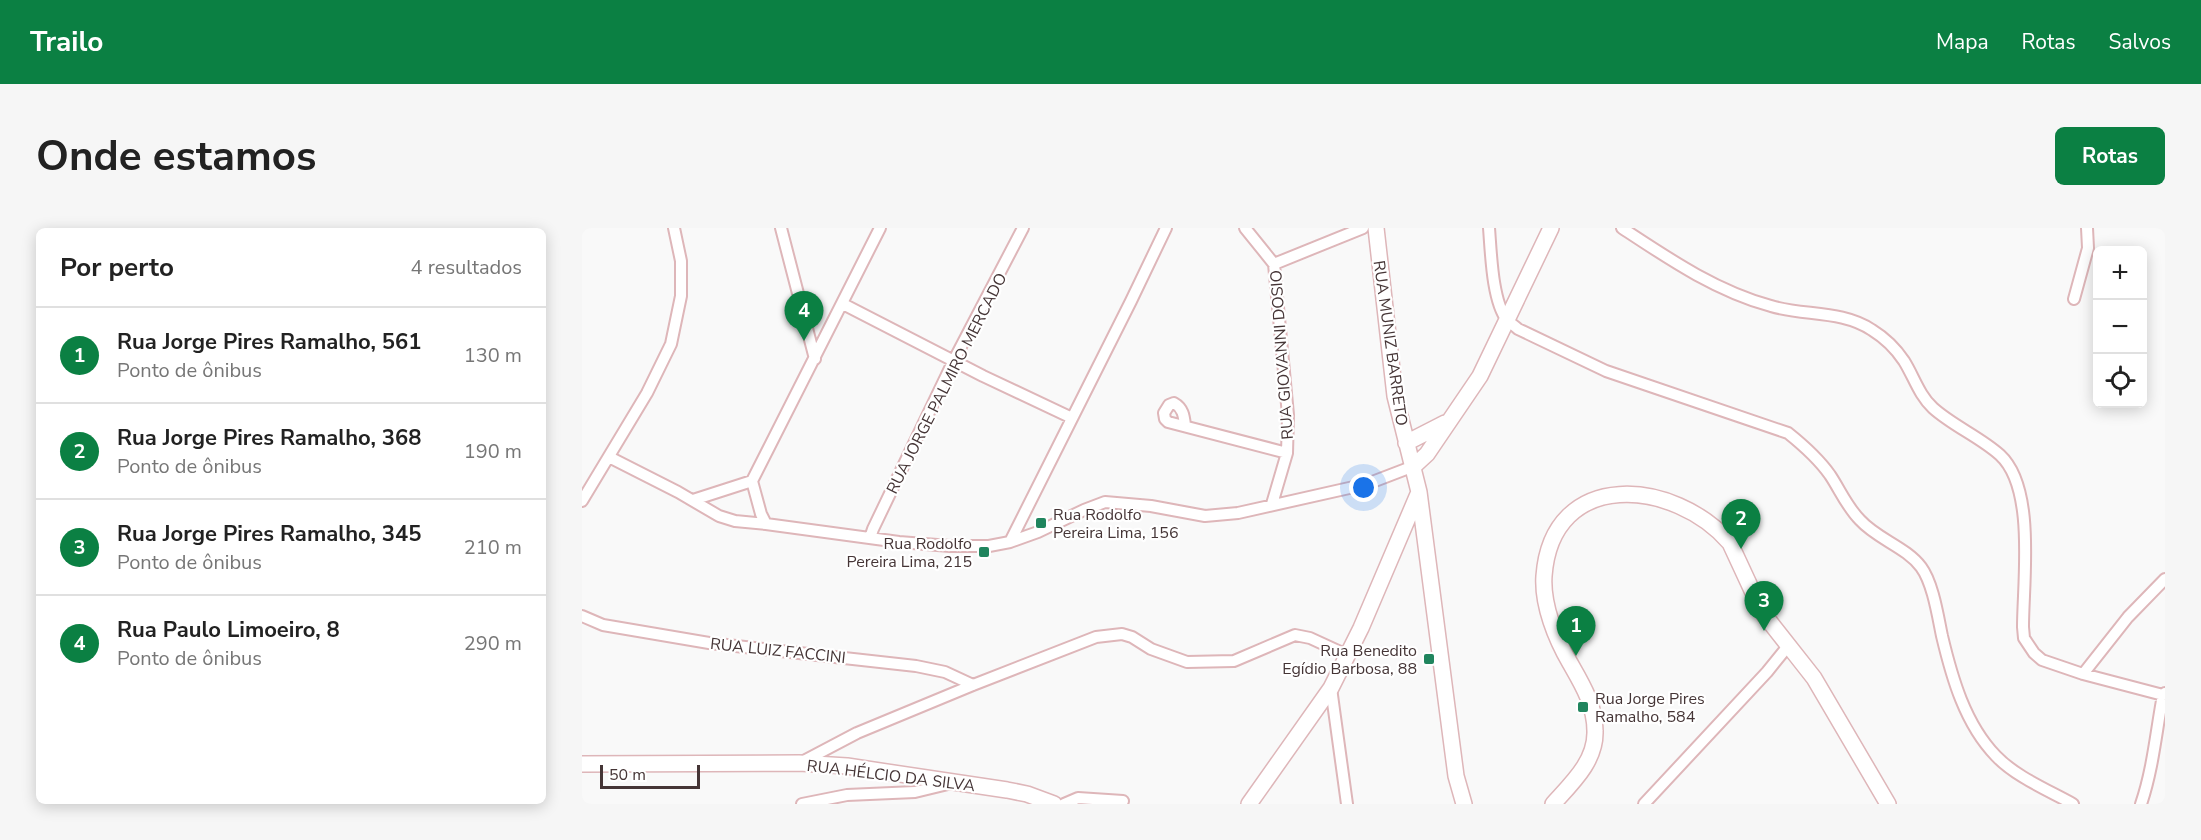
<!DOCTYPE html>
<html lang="pt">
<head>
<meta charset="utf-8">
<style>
	:root { --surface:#fff; --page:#f6f6f6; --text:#222; --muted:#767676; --line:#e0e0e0; --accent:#0b8043 }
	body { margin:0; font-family:"Nunito Sans",sans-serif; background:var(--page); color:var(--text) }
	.controls { position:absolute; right:18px; top:18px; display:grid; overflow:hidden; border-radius:9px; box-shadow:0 3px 15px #0003 }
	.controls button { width:54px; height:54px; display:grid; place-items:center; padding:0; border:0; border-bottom:2px solid var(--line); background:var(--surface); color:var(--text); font:30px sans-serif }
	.scale { position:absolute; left:18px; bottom:15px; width:100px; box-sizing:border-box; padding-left:6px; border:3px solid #453536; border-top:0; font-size:16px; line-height:21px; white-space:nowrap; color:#453536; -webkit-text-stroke:4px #fff; paint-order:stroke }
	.you { position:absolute; left:782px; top:260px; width:21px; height:21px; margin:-15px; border:4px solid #fff; border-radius:50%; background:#1a73e8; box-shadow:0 0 0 9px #1a73e833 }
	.badge { display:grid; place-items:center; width:39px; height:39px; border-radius:50%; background:var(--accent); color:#fff; font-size:20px; font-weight:700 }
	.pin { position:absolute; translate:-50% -50px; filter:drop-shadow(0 2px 3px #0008) }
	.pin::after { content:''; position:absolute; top:32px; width:21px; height:18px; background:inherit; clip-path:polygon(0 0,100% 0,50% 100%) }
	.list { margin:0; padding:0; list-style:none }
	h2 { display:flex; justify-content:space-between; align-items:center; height:78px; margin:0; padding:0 24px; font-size:26px }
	h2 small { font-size:20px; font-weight:400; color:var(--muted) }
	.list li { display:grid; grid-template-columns:39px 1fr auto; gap:18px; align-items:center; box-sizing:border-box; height:96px; padding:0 24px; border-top:2px solid var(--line) }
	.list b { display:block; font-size:22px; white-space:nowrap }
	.list p { margin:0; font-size:20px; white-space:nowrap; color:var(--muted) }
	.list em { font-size:20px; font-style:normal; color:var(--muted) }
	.icon { flex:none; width:33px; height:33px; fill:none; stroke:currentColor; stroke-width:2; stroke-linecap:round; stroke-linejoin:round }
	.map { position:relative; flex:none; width:1583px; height:576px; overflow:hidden; border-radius:9px }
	header { display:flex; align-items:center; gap:36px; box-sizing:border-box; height:84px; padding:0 30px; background:var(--accent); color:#fff }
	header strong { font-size:28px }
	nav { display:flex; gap:33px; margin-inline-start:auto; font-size:21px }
	.intro { display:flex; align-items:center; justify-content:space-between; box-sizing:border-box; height:144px; padding:0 36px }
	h1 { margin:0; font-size:42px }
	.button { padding:15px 27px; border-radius:9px; background:var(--accent); color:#fff; font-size:21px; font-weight:700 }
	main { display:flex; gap:36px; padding:0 36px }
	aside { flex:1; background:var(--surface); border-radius:9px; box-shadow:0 3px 15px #0003 }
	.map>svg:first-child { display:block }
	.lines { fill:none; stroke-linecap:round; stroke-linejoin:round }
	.street-casing { stroke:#deb6b9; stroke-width:14 }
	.secondary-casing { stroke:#deb6b9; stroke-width:18 }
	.street { stroke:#fff; stroke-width:10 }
	.secondary { stroke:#fff; stroke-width:15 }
	.poi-dot { fill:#20855e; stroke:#fff; stroke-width:2 }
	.labels { text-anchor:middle; stroke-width:4.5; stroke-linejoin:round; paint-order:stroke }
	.street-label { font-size:16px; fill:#453536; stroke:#fff }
	.poi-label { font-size:16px; fill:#453536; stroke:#fff; text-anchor:start }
</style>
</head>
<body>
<header>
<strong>Trailo</strong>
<nav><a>Mapa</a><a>Rotas</a><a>Salvos</a></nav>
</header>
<div class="intro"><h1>Onde estamos</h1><a class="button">Rotas</a></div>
<main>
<aside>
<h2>Por perto<small>4 resultados</small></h2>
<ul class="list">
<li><span class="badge">1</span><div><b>Rua Jorge Pires Ramalho, 561</b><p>Ponto de ônibus</p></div><em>130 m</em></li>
<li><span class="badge">2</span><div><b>Rua Jorge Pires Ramalho, 368</b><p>Ponto de ônibus</p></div><em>190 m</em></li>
<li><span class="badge">3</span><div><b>Rua Jorge Pires Ramalho, 345</b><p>Ponto de ônibus</p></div><em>210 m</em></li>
<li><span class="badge">4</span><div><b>Rua Paulo Limoeiro, 8</b><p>Ponto de ônibus</p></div><em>290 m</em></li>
</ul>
</aside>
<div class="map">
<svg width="1583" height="576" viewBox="0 0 1583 576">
	<rect width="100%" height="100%" fill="#f9f9f9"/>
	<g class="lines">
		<g class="street-casing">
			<path id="street" d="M 199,0 L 233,131
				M 298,0 L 170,253 L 179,286 L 184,296 L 317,314 L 368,318 L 407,318 L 428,314 L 456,304 L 502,282 L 523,274 L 569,278 L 623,288 L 656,285 L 785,256 L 832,238
				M 663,0 L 692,36
				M 907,0 C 909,24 910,73 925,92 C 928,95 933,98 936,101 L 1024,143 L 1206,205 C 1221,217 1236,230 1248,247 C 1258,262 1265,279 1278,292 C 1295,311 1324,319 1339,339 C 1351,355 1356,389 1360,408 C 1370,450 1383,496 1414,528 C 1434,549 1466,562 1491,576
				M 1040,0 C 1087,31 1134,63 1189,78 C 1222,88 1260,82 1290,102 C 1303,110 1314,121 1322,133 C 1332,149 1337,167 1351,180 C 1371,198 1398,209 1418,227 C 1454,260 1441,353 1441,399 L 1442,410 L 1452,425 L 1460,432 L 1501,446 L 1581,467
				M 1492,71 L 1506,20 L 1505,0
				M 261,76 L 401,148 L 490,190
				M 603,197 C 602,188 601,180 592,175 L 587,177 L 582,185 L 583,191 L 586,194 L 705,225
				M 27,229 L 96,264 L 137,288 L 153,293 L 184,296
				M 111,272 L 170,253
				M 0,273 L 65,165 L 89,116 L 99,68 L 99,33 L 92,0
				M 690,276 L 705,225 L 706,187 L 692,36 L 781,0
				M 288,310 L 291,301 L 372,132 L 441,0
				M 428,314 L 549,73 L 584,0
				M 0,388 L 21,397 L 127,415 L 334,438 L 363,444 L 391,457
				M 1501,446 L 1546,389 L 1583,351
				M 749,460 L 765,576
				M 220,534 L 275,505 L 391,457 L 514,409 L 540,406 L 550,409 L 569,421 L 605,434 L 652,433 L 713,407 L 728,410 L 765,427
				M 220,576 L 265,567 L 333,564 L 366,556
				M 482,576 L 496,570 L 541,573
				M 1062,576 L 1185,444 L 1206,418
				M 1559,576 C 1571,541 1574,504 1581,467 L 1583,465"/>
		</g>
		<g class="secondary-casing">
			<path id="secondary" d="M 794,0 L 813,168 L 837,264 L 874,548 L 882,576
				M 824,215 L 863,195
				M 832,238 L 845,226 L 898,148 L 969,0
				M 0,536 L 217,535 L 265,538 L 425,562 L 445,566 L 472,576
				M 667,576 L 749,460 L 779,400 L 837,264
				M 971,576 C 990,555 1014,533 1013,503 C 1013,477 1000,456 988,435 C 974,411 960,377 962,348 C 970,239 1093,251 1148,315 L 1180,384 L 1232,450 L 1306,576"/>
		</g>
		<use href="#street" class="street"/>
		<use href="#secondary" class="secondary"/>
	</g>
	<g class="poi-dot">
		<rect x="453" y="289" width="12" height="12" rx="3"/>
		<rect x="396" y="318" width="12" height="12" rx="3"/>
		<rect x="841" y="425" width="12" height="12" rx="3"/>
		<rect x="995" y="473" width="12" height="12" rx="3"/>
	</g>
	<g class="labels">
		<g class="street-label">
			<text transform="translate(809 115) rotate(82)" y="6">RUA MUNIZ BARRETO</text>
			<text transform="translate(699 127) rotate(-94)" y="6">RUA GIOVANNI DOSIO</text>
			<text transform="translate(364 155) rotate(-63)" y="6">RUA JORGE PALMIRO MERCADO</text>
			<text transform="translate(196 422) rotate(6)" y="6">RUA LUIZ FACCINI</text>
			<text transform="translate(309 547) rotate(7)" y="6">RUA HÉLCIO DA SILVA</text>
		</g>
		<g class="poi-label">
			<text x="471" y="292">Rua Rodolfo<tspan x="471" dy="18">Pereira Lima, 156</tspan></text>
			<text x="390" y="321" text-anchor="end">Rua Rodolfo<tspan x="390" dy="18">Pereira Lima, 215</tspan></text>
			<text x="835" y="428" text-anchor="end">Rua Benedito<tspan x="835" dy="18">Egídio Barbosa, 88</tspan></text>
			<text x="1013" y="476">Rua Jorge Pires<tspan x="1013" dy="18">Ramalho, 584</tspan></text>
		</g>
	</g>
</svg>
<div class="controls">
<button>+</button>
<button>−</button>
<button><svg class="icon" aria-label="locate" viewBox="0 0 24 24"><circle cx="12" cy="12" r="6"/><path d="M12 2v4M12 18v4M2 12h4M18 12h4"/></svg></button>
</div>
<div class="scale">50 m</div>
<div class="you"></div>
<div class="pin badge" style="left:994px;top:428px">1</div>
<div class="pin badge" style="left:1159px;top:321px">2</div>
<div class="pin badge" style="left:1182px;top:403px">3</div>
<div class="pin badge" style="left:222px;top:113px">4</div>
</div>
</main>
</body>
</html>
